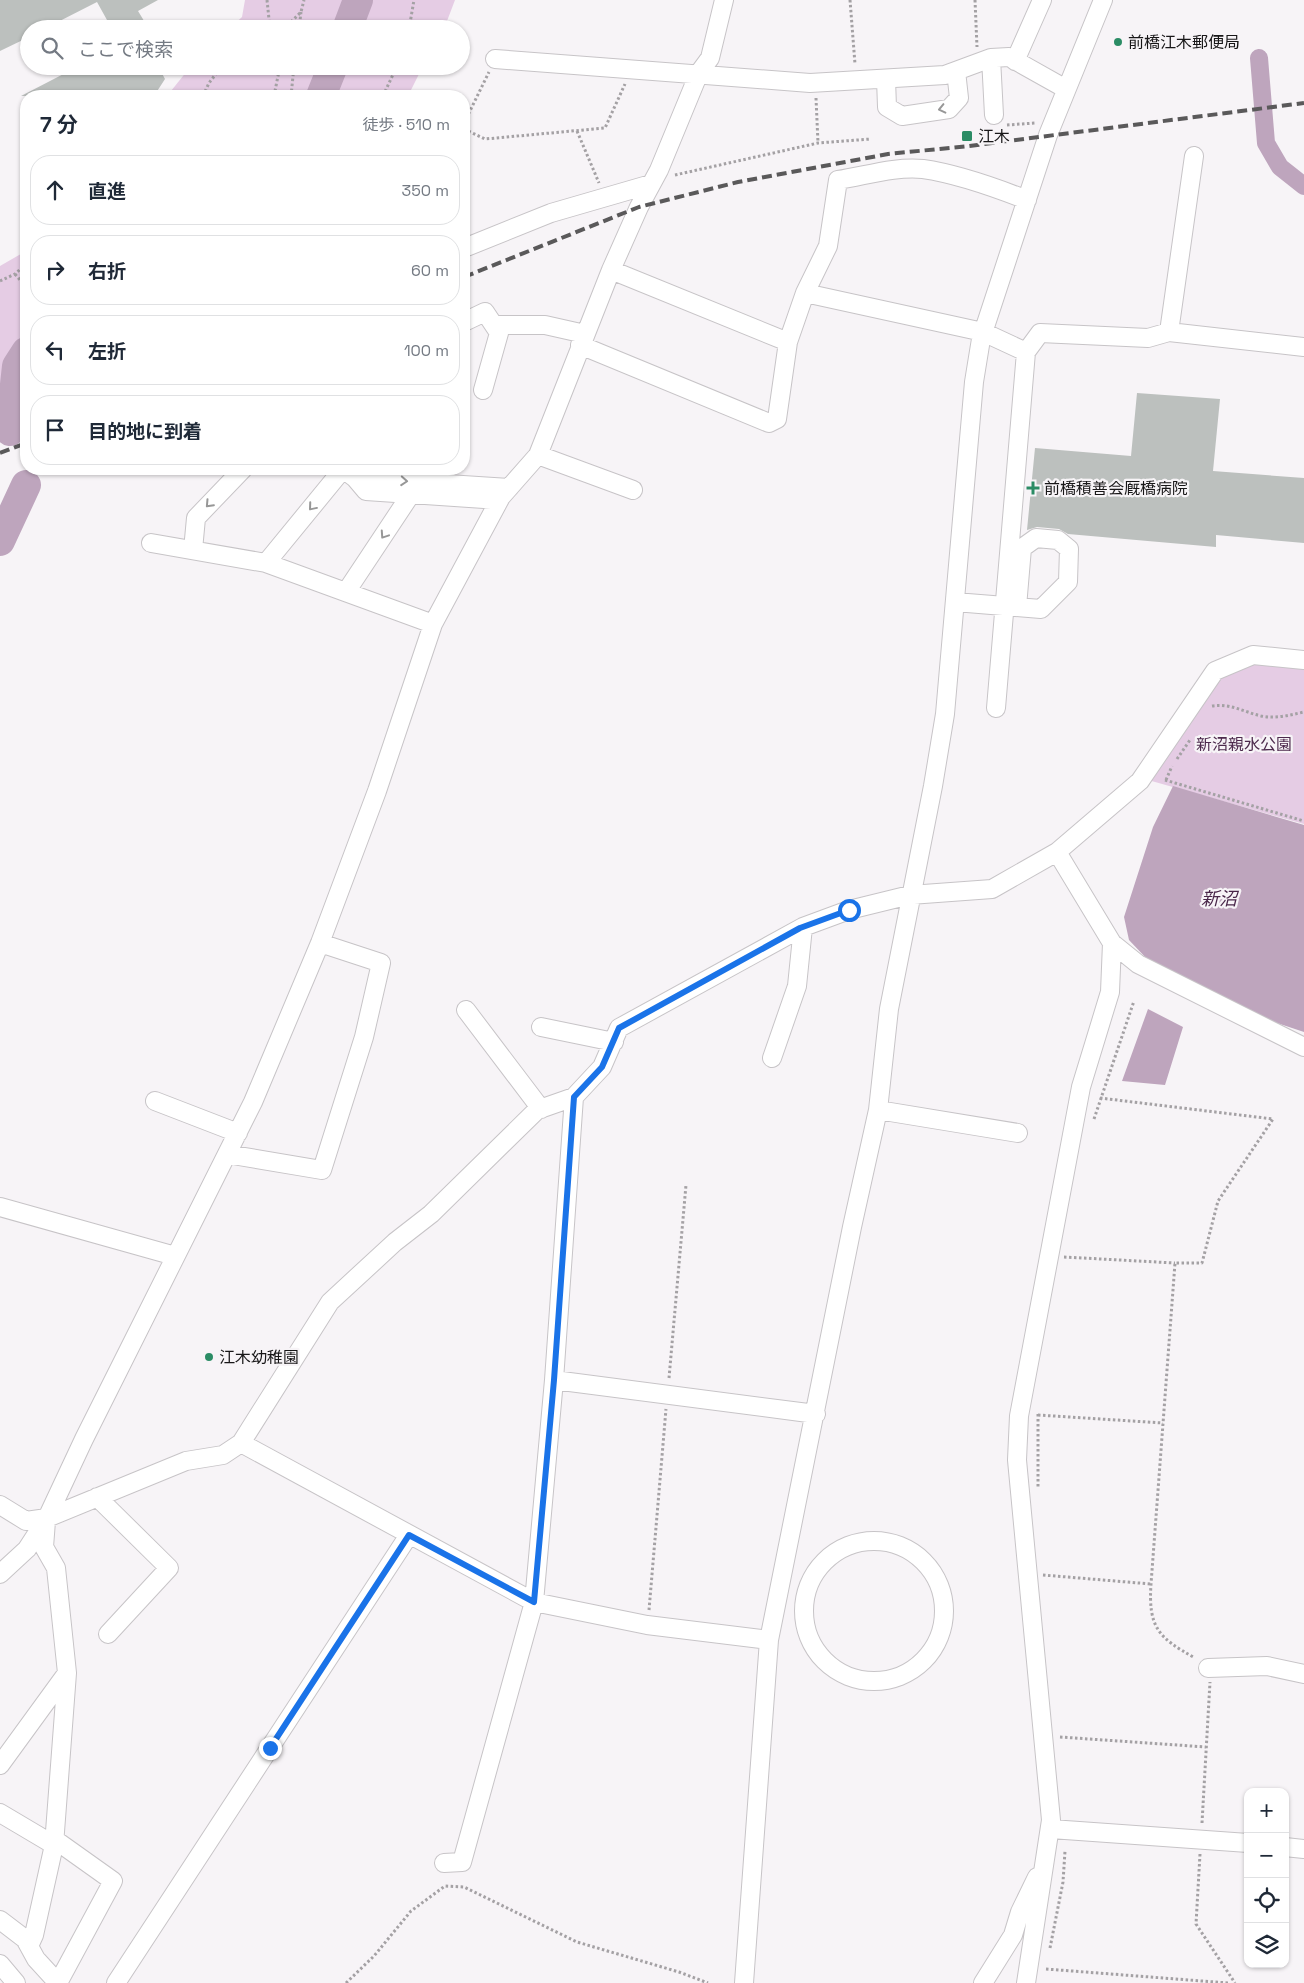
<!DOCTYPE html>
<html lang="ja">
<head>
<meta charset="utf-8">
<style>
	:root { --surface:#fff; --page:#f2f2f3; --text:#1f2937; --muted:#747a83; --line:#e0e1e3 }
	body { margin:0; font-family:"Space Grotesk","Noto Sans JP",sans-serif; background:var(--page); color:var(--text) }
	.controls { position:absolute; right:15px; bottom:15px; display:grid; overflow:hidden; border-radius:10px; box-shadow:0 1px 4px #0004 }
	.controls button { width:45px; height:45px; display:grid; place-items:center; padding:0; border:0; border-bottom:1px solid var(--line); background:var(--surface); color:var(--text); font:25px sans-serif }
	.stop { position:absolute; width:15px; height:15px; margin:-11px; border:4px solid #1a73e8; border-radius:50%; background:#fff }
	.stop.end { background:#1a73e8; border-color:#fff; box-shadow:0 1px 5px #0008 }
	.list { margin:0; padding:0; list-style:none }
	h2 { display:flex; justify-content:space-between; align-items:center; height:65px; margin:0; padding:0 20px; font-size:21px }
	h2 small { font-size:16px; font-weight:400; color:var(--muted) }
	.list li { display:grid; grid-template-columns:32px 1fr auto; gap:15px; align-items:center; box-sizing:border-box; height:70px; margin:0 10px 10px; padding:0 10px; border:1px solid var(--line); border-radius:20px }
	.list b { display:block; font-size:19px; white-space:nowrap }
	.list em { font-size:16px; font-style:normal; color:var(--muted) }
	.icon { flex:none; width:28px; height:28px; fill:none; stroke:currentColor; stroke-width:2; stroke-linecap:round; stroke-linejoin:round }
	.map { position:relative; flex:none; width:1304px; height:1983px; overflow:hidden }
	.search { position:absolute; background:var(--surface); box-shadow:0 1px 4px #0004; left:20px; top:20px; width:450px; height:55px; display:flex; align-items:center; gap:12px; box-sizing:border-box; padding:0 18px; border-radius:28px; color:var(--muted); font-size:19px }
	.panel { position:absolute; background:var(--surface); box-shadow:0 1px 4px #0004; left:20px; top:90px; width:450px; height:385px; border-radius:20px }
	.map>svg:first-child { display:block }
	.green { fill:#e5cce4 }
	.water { fill:#bea5bd }
	.lines { fill:none; stroke-linecap:round; stroke-linejoin:round }
	.canal { stroke:#bea5bd; stroke-width:18 }
	.river { stroke:#bea5bd; stroke-width:30 }
	.building { fill:#bcc0be }
	.minor-casing { stroke:#c7c4c7; stroke-width:20 }
	.path { stroke:#a4a1a4; stroke-width:3; stroke-dasharray:2.5 2.5; stroke-linecap:butt }
	.minor { stroke:#fff; stroke-width:18 }
	.rail { stroke:#5a595a; stroke-width:4; stroke-dasharray:10 5; stroke-linecap:butt }
	.oneway { stroke:#979797 }
	.route { stroke:#1a73e8; stroke-width:6 }
	.poi-dot { fill:#2b8c65; stroke:#f7f4f7; stroke-width:2 }
	.labels { text-anchor:middle; stroke-width:4.5; stroke-linejoin:round; paint-order:stroke }
	.poi-label { font-size:16px; fill:#181718; stroke:#f7f4f7; text-anchor:start }
	.park-label { font-size:16px; fill:#4d2a4d; stroke:#f7f4f7 }
	.water-label { font-size:18px; font-style:italic; fill:#492649; stroke:#f7f4f7 }
</style>
</head>
<body>
<div class="map">
<svg width="1304" height="1983" viewBox="0 0 1304 1983">
	<rect width="100%" height="100%" fill="#f7f4f7"/>
	<path class="green" d="M 245,0 L 455,0 L 444,29 L 229,29 L 242,17 Z
		M 191,66 L 423,66 L 408,96 L 167,96 Z
		M 26,251 L 26,415 L 0,424 L 0,266 Z
		M 1256,663 L 1304,666 L 1304,824 L 1148,780 L 1218,675 Z"/>
	<path class="water" d="M 1173,786 L 1304,825 L 1304,1032 L 1271,1021 L 1147,959 L 1129,940 L 1124,917 L 1153,827 Z
		M 1148,1009 L 1183,1027 L 1165,1085 L 1122,1081 Z"/>
	<g class="lines">
		<path class="canal" d="M 1259,58 L 1266,143 L 1280,167 L 1304,186"/>
		<path class="river" d="M 347,29 L 358,0
			M 321,96 L 333,66
			M 10,431 L 17,366 L 26,352
			M 0,541 L 26,485"/>
	</g>
	<path class="building" d="M 0,0 L 158,0 L 138,11 L 149,29 L 112,29 L 97,2 L 44,29 L 29,29 L 29,37 L 0,51 Z
		M 79,66 L 158,66 L 165,79 L 154,96 L 21,96 Z
		M 1137,393 L 1220,399 L 1213,471 L 1304,478 L 1304,543 L 1216,535 L 1216,547 L 1068,534 L 1059,529 L 1037,527 L 1027,530 L 1035,448 L 1131,456 Z"/>
	<g class="lines">
		<g class="minor-casing">
			<path id="minor" d="M 991,58 L 994,115
				M 495,59 L 810,83 L 945,75 L 991,58 L 1009,57 L 1066,89
				M 1015,61 L 1042,0
				M 886,79 L 887,107 L 902,116 L 949,109 L 959,98 L 956,71
				M 464,248 L 551,213 L 651,184
				M 611,270 L 788,342
				M 805,293 L 983,332 L 1026,352 L 1040,333 L 1148,338 L 1169,332 L 1304,347
				M 464,322 L 485,312 L 499,333 L 483,390
				M 495,325 L 545,325 L 585,334
				M 1169,332 L 1194,156
				M 580,345 L 769,423 L 777,419 L 788,342 L 805,293 L 828,246 L 838,180 C 865,176 895,166 923,169 C 958,174 994,187 1027,200
				M 538,455 L 633,490
				M 343,469 L 355,478 L 366,491 L 499,500
				M 355,478 L 509,488
				M 151,543 L 266,563 L 433,624
				M 193,550 L 196,518 L 243,469
				M 266,563 L 343,469
				M 346,592 L 411,494
				M 955,602 L 1041,609 L 1068,582 L 1069,549 L 1058,540 L 1036,538 L 1022,548 L 1017,607
				M 996,708 L 1026,352
				M 1057,852 L 1112,943 L 1138,964 L 1304,1047
				M 466,1010 L 541,1109
				M 541,1027 L 614,1042
				M 772,1058 L 797,986 L 803,927
				M 155,1101 L 238,1133
				M 878,1110 L 1018,1133
				M 227,1154 L 322,1170 L 364,1037 L 381,963 L 320,943
				M 0,1207 L 175,1256
				M 554,1380 L 816,1414
				M 241,1443 L 534,1602 L 647,1625 L 769,1640
				M 97,1497 L 169,1568 L 108,1634
				M 0,1505 L 26,1521 L 47,1518 L 186,1461 L 223,1455 L 241,1443 L 330,1302 L 395,1242 L 431,1214 L 537,1110 L 574,1097 L 602,1067 L 619,1028 L 803,927 L 849,910 L 910,895 L 992,889 L 1057,852 L 1140,781 L 1215,671 L 1253,655 L 1304,660
				M804 1611a70 70 0 1 1 140 0a70 70 0 1 1-140 0Z
				M 0,1574 L 27,1549 L 47,1518 L 84,1439 L 253,1102 L 320,943 L 377,791 L 433,624 L 501,497 L 538,455 L 611,270 L 639,207 L 659,170 L 699,73 L 710,58 L 724,0
				M 1208,1668 L 1267,1666 L 1304,1674
				M 0,1765 L 67,1673
				M 0,1813 L 54,1845
				M 1051,1829 L 1248,1843
				M 54,1839 L 113,1881 L 58,1983
				M 1285,1847 L 1304,1849
				M 444,1863 L 462,1862 L 534,1602 L 554,1380 L 574,1097
				M 0,1920 L 25,1939 L 36,1959 L 58,1983
				M 29,1946 L 34,1935 L 54,1845 L 67,1673 L 56,1568 L 44,1547 L 46,1521
				M 0,1964 L 16,1983
				M 116,1983 L 409,1535
				M 744,1983 L 769,1640 L 852,1227 L 878,1110 L 889,1009 L 933,786 L 945,714 L 974,382 L 981,339 L 1048,135 L 1103,0
				M 983,1983 L 1013,1935 L 1020,1912 L 1037,1877
				M 1026,1983 L 1051,1820 L 1017,1460 L 1019,1416 L 1081,1087 L 1110,992 L 1112,943"/>
		</g>
		<path class="path" d="M 267,0 L 270,29
			M 850,0 L 855,64
			M 975,0 L 977,47
			M 284,29 L 301,12 L 304,0
			M 299,29 L 301,12
			M 409,29 L 414,0
			M 203,96 L 209,83 L 222,66
			M 274,96 L 280,66
			M 291,96 L 294,66
			M 383,96 L 397,66
			M 816,98 L 818,143
			M 464,123 L 489,72
			M 1007,125 L 1035,123
			M 464,129 L 485,139 L 605,128 L 625,84
			M 577,131 L 599,183
			M 675,175 L 818,143 L 871,139
			M 15,274 L 26,287
			M 0,281 L 15,274 L 26,264
			M 1212,706 C 1230,703 1244,712 1261,716 C 1276,719 1290,715 1304,712
			M 1177,759 L 1190,740
			M 1165,780 L 1304,821
			M 1166,780 L 1172,766
			M 1100,1098 L 1273,1119 L 1218,1201 L 1202,1263 L 1175,1263 L 1151,1584 C 1148,1628 1159,1638 1195,1658
			M 1094,1119 L 1134,1001
			M 1064,1257 L 1175,1263
			M 669,1378 L 686,1185
			M 1038,1414 L 1038,1488
			M 1038,1415 L 1163,1423
			M 1043,1575 L 1151,1584
			M 649,1610 L 666,1409
			M 1060,1737 L 1206,1747
			M 1202,1823 L 1210,1682
			M 1200,1854 L 1196,1924 L 1235,1983
			M 1050,1948 L 1063,1882 L 1065,1851
			M 1046,1969 L 1228,1983
			M 346,1983 L 374,1956 L 411,1911 L 445,1886 L 464,1887 L 577,1942 L 679,1972 L 708,1983"/>
		<use href="#minor" class="minor"/>
		<path class="rail" d="M 464,277 L 639,207 L 738,182 L 888,154 L 969,146 L 1304,103
			M 0,453 L 26,443"/>
	</g>
	<defs><path id="oneway-chevron" d="M-2-3.5L2.5 0L-2 3.5" fill="none" stroke-width="1.6" stroke-linecap="round" stroke-linejoin="round" transform="scale(1.25)"/></defs>
	<g class="oneway">
		<use href="#oneway-chevron" transform="translate(942 109) rotate(167)"/>
		<use href="#oneway-chevron" transform="translate(404 481) rotate(4)"/>
		<use href="#oneway-chevron" transform="translate(209 504) rotate(133)"/>
		<use href="#oneway-chevron" transform="translate(312 507) rotate(130)"/>
		<use href="#oneway-chevron" transform="translate(384 535) rotate(124)"/>
	</g>
	<g class="lines">
		<path class="route" d="M 270,1748 L 409,1535 L 534,1602 L 554,1380 L 574,1097 L 602,1067 L 619,1028 L 800,928 L 849,910"/>
	</g>
	<g class="poi-dot">
		<circle cx="1118" cy="42" r="5"/>
		<rect x="961" y="130" width="12" height="12" rx="2.5"/>
		<path d="M1030.5 480.5h5v5h5v5h-5v5h-5v-5h-5v-5h5z"/>
		<circle cx="209" cy="1357" r="5"/>
	</g>
	<g class="labels">
		<g class="poi-label">
			<text x="1128" y="48">前橋江木郵便局</text>
			<text x="978" y="142">江木</text>
			<text x="1044" y="494">前橋積善会厩橋病院</text>
			<text x="219" y="1363">江木幼稚園</text>
		</g>
		<g class="park-label">
			<text x="1244" y="750">新沼親水公園</text>
		</g>
		<g class="water-label">
			<text x="1219" y="905">新沼</text>
		</g>
	</g>
</svg>
<div class="controls">
<button>+</button>
<button>−</button>
<button><svg class="icon" aria-label="locate" viewBox="0 0 24 24"><circle cx="12" cy="12" r="6"/><path d="M12 2v4M12 18v4M2 12h4M18 12h4"/></svg></button>
<button><svg class="icon" aria-label="layers" viewBox="0 0 24 24"><path d="M12 4l9 5-9 5-9-5zM3 14l9 5 9-5"/></svg></button>
</div>
<div class="stop" style="left:849px;top:910px"></div>
<div class="stop end" style="left:270px;top:1748px"></div>
<div class="search"><svg class="icon" aria-label="search" viewBox="0 0 24 24"><circle cx="10" cy="10" r="6"/><path d="M15 15l6 6"/></svg>ここで検索</div>
<section class="panel">
<h2>7 分<small>徒歩 · 510 m</small></h2>
<ul class="list">
<li><svg class="icon" aria-label="ahead" viewBox="0 0 24 24"><path d="M12 20V5M6 11l6-6 6 6"/></svg><div><b>直進</b></div><em>350 m</em></li>
<li><svg class="icon" aria-label="right" viewBox="0 0 24 24"><path d="M7 20v-9h11M14 6l5 5-5 5"/></svg><div><b>右折</b></div><em>60 m</em></li>
<li><svg class="icon" aria-label="left" viewBox="0 0 24 24"><path d="M17 20v-9H6M10 6l-5 5 5 5"/></svg><div><b>左折</b></div><em>100 m</em></li>
<li><svg class="icon" aria-label="arrive" viewBox="0 0 24 24"><path d="M6 21V4h12l-3 4 3 4H6"/></svg><div><b>目的地に到着</b></div></li>
</ul>
</section>
</div>
</body>
</html>
